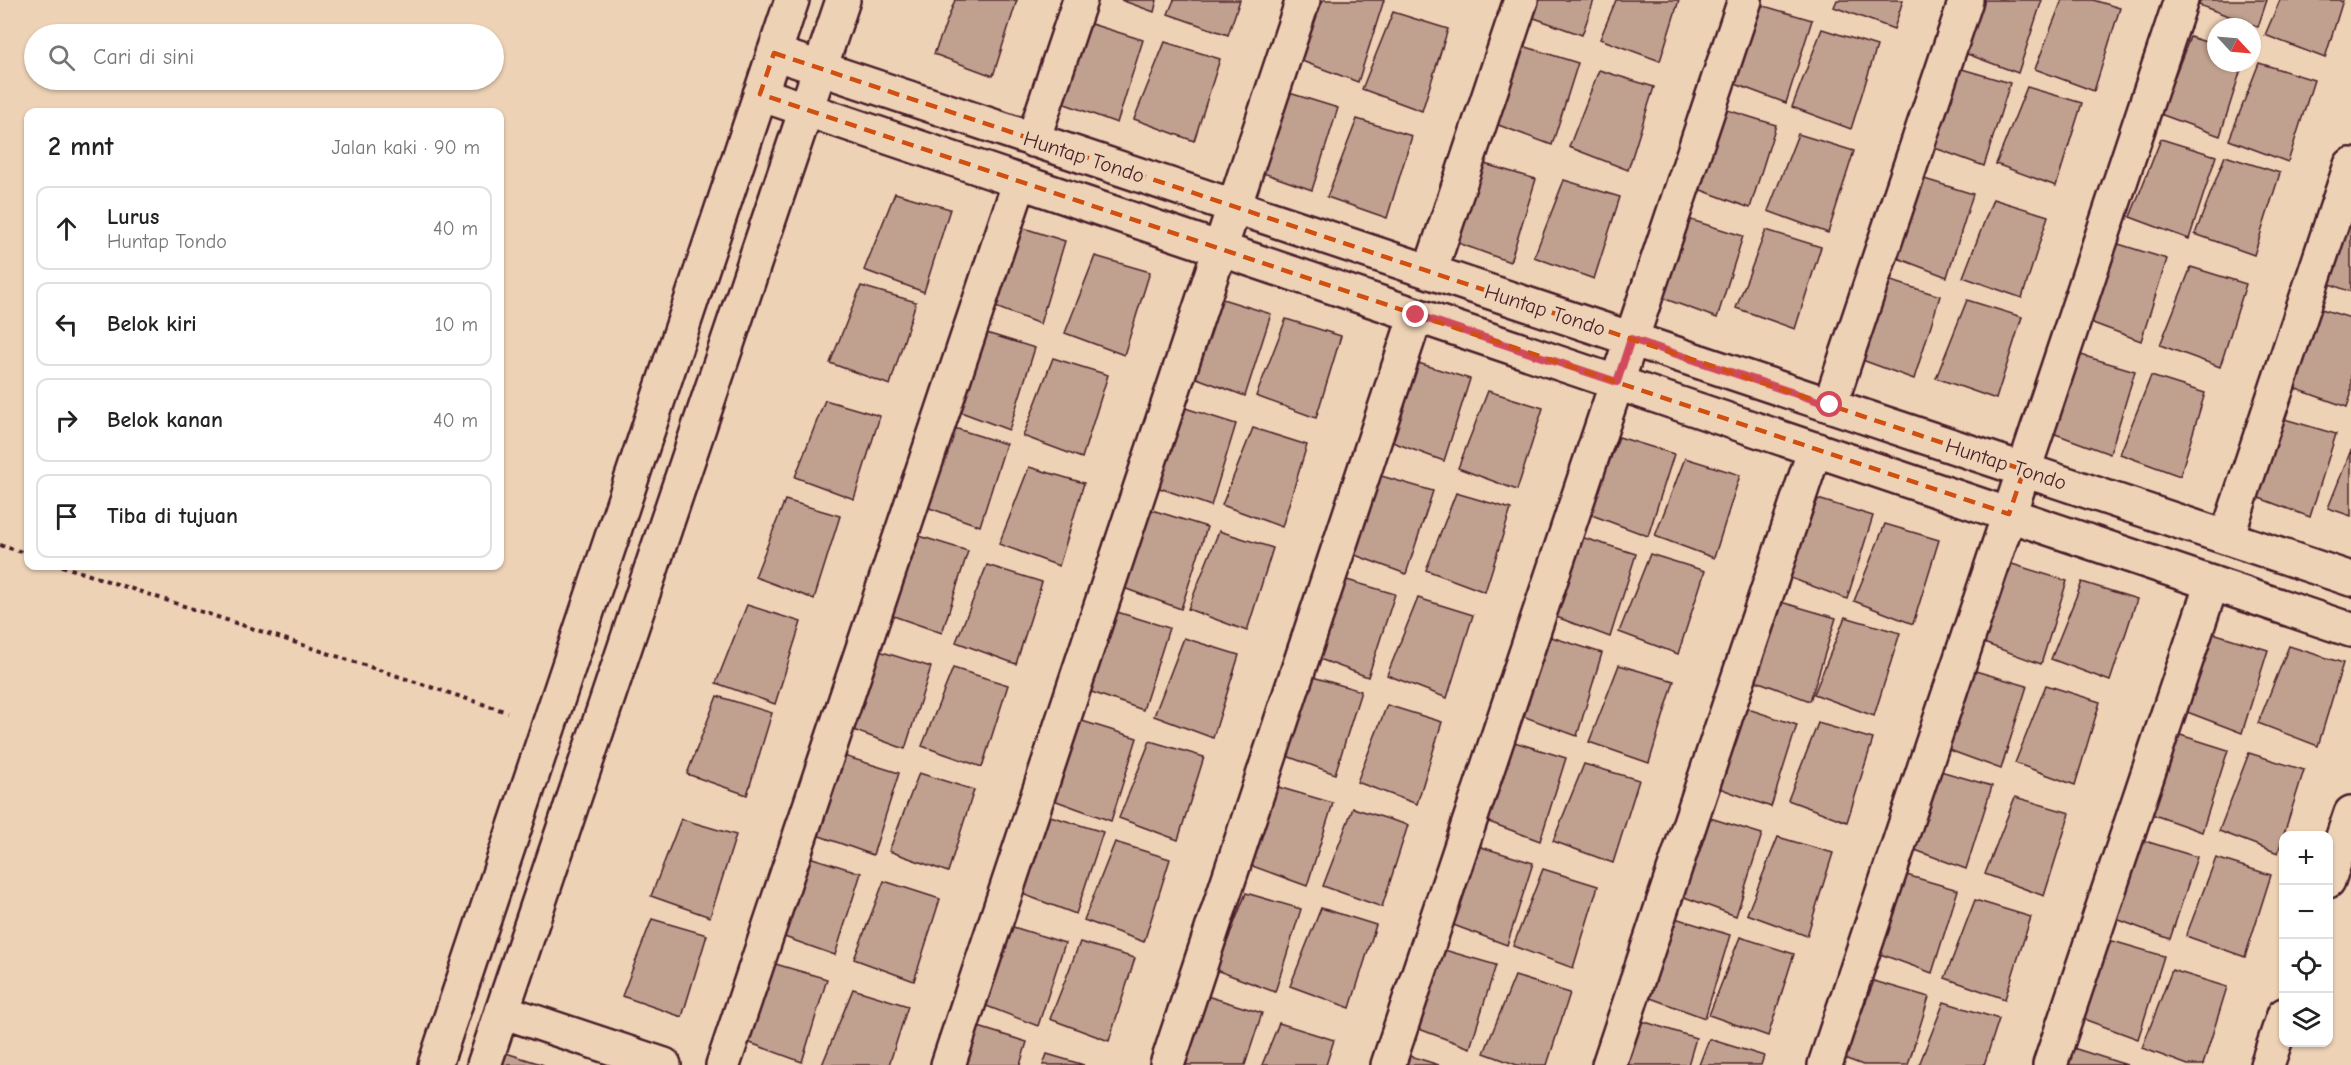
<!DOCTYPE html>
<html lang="id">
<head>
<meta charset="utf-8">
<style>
	:root { --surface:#fff; --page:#f6f6f6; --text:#222; --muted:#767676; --line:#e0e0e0 }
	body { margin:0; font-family:"Comic Neue",sans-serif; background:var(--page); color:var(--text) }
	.controls { position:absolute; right:18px; bottom:18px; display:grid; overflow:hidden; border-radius:12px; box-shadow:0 2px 4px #0004 }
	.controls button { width:54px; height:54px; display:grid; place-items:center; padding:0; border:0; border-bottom:2px solid var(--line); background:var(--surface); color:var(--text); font:30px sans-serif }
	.compass { position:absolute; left:2207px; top:18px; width:54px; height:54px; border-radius:50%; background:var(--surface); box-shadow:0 2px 4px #0004; rotate:116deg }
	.stop { position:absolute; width:18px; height:18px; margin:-14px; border:4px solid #d1495b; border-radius:50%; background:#fff }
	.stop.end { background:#d1495b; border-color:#fff; box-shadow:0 2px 6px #0008 }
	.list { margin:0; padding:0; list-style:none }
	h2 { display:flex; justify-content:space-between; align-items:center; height:78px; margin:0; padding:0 24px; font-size:26px }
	h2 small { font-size:20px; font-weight:400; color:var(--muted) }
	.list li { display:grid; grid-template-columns:39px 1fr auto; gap:18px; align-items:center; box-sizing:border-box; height:84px; margin:0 12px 12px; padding:0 12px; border:2px solid var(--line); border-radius:12px }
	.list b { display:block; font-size:22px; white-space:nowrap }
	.list p { margin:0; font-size:20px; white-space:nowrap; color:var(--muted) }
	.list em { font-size:20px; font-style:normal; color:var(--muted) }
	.icon { flex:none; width:33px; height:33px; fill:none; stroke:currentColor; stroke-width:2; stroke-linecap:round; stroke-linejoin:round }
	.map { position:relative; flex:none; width:2351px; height:1065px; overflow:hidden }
	.search { position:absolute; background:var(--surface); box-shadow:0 2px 4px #0004; left:24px; top:24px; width:480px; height:66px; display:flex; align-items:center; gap:15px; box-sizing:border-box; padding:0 21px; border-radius:33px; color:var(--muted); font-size:22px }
	.panel { position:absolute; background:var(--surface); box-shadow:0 2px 4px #0004; left:24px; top:108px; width:480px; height:462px; border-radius:12px }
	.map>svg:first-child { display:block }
	.building { fill:#c0a08e; stroke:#4a1f2b; stroke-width:1.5 }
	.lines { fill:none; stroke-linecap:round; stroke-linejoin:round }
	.street-casing { stroke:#4a1f2b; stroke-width:38 }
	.path { stroke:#4a1f2b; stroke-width:4; stroke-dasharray:4.5 4.5; stroke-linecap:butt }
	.street { stroke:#eed2b5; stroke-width:33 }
	.route { stroke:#d1495b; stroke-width:8 }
	.marked { fill:none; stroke:#d05011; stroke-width:4.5; stroke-dasharray:12 8; stroke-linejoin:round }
	.labels { text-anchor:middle; stroke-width:6; stroke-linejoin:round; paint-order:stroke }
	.street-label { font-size:21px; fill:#4a1f2b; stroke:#eed2b5 }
</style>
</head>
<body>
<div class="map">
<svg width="2351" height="1065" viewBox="0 0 2351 1065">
	<rect width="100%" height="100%" fill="#eed2b5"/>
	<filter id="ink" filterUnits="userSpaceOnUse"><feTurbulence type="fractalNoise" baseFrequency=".0167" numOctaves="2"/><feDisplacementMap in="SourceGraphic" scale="12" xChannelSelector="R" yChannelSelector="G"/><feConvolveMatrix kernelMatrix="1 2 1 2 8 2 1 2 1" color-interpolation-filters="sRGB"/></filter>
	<g filter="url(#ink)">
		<path class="building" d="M 955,0 L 1017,0 L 993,76 L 934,54 Z
			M 1121,0 L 1157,0 L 1154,12 Z
			M 1174,0 L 1240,0 L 1228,35 L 1168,14 Z
			M 1323,0 L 1384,0 L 1358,82 L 1299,60 Z
			M 1529,0 L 1594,0 L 1582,35 L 1523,14 Z
			M 1616,0 L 1679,0 L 1660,61 L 1600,39 Z
			M 1837,0 L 1903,0 L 1894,29 L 1834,7 Z
			M 1979,0 L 2042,0 L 2018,73 L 1959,51 Z
			M 2062,0 L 2093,0 L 2120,8 L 2094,91 L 2035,69 Z
			M 2201,0 L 2267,0 L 2258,27 L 2199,5 Z
			M 2280,0 L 2343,0 L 2325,58 L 2265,35 Z
			M 1757,4 L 1812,20 L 1786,103 L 1727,81 Z
			M 1393,12 L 1448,29 L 1422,111 L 1362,89 Z
			M 1088,23 L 1143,40 L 1117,123 L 1057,101 Z
			M 1822,29 L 1877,46 L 1851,129 L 1792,107 Z
			M 2190,37 L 2216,45 L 2216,63 L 2243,63 L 2220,136 L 2160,114 Z
			M 1165,42 L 1220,59 L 1194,141 L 1134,119 Z
			M 1523,46 L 1578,63 L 1552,145 L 1493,123 Z
			M 2259,63 L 2314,80 L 2288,162 L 2229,140 Z
			M 1955,67 L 2010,83 L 1984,166 L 1924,144 Z
			M 1599,70 L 1654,87 L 1628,170 L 1569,147 Z
			M 2027,87 L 2082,103 L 2056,186 L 1996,164 Z
			M 1283,91 L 1338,108 L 1312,190 L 1252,169 Z
			M 1721,108 L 1776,125 L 1750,208 L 1690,186 Z
			M 1357,119 L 1412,136 L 1387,218 L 1327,197 Z
			M 1798,134 L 1854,151 L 1828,233 L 1768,211 Z
			M 2161,139 L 2216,156 L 2189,239 L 2130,217 Z
			M 2225,156 L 2280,173 L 2254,255 L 2195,234 Z
			M 1481,163 L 1536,179 L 1510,262 L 1450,240 Z
			M 1918,177 L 1973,194 L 1947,277 L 1887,254 Z
			M 1564,180 L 1620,197 L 1594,279 L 1534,257 Z
			M 895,193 L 950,209 L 924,292 L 864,270 Z
			M 1993,199 L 2048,216 L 2022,298 L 1963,277 Z
			M 2351,209 L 2351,292 L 2322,281 Z
			M 1688,219 L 1743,236 L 1717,318 L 1657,296 Z
			M 1011,224 L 1065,241 L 1040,324 L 980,301 Z
			M 1766,230 L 1821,247 L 1795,329 L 1736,308 Z
			M 2112,242 L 2167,259 L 2141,341 L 2082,319 Z
			M 1095,256 L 1150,272 L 1124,355 L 1065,333 Z
			M 2191,267 L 2246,284 L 2220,367 L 2160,345 Z
			M 1885,279 L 1940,296 L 1914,379 L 1854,357 Z
			M 861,286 L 916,302 L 890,385 L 830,363 Z
			M 1216,297 L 1271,314 L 1245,396 L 1186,374 Z
			M 1967,300 L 2022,317 L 1996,399 L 1936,378 Z
			M 2318,308 L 2351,318 L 2351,395 L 2347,407 L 2288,386 Z
			M 1286,319 L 1341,336 L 1316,418 L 1256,396 Z
			M 980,331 L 1035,348 L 1009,430 L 950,408 Z
			M 2081,355 L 2135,371 L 2110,454 L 2050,432 Z
			M 1053,358 L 1108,375 L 1082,458 L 1023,436 Z
			M 1415,362 L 1470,379 L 1444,461 L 1384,439 Z
			M 2151,376 L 2205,393 L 2180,476 L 2120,454 Z
			M 1488,391 L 1543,408 L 1517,490 L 1458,468 Z
			M 825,400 L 880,416 L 854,499 L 795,477 Z
			M 1182,407 L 1236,424 L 1211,506 L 1151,485 Z
			M 2281,418 L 2336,434 L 2310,517 L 2251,495 Z
			M 951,427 L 1006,444 L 980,526 L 921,505 Z
			M 1253,428 L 1307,445 L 1282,527 L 1222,505 Z
			M 1619,437 L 1674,454 L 1648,536 L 1589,514 Z
			M 2351,450 L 2351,516 L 2328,508 Z
			M 1685,458 L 1740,475 L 1714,558 L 1655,536 Z
			M 1029,467 L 1084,483 L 1059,566 L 999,544 Z
			M 1378,475 L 1433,491 L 1406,574 L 1347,552 Z
			M 1456,493 L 1511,509 L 1485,592 L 1426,570 Z
			M 1818,499 L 1873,516 L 1847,599 L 1788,577 Z
			M 785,500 L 840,516 L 814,599 L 755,577 Z
			M 1152,510 L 1207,527 L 1181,609 L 1121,587 Z
			M 1885,524 L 1939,540 L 1913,624 L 1854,601 Z
			M 1219,531 L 1273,548 L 1247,631 L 1188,609 Z
			M 913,534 L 968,551 L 942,633 L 882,612 Z
			M 1581,537 L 1636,554 L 1610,637 L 1551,615 Z
			M 1650,554 L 1705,571 L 1678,654 L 1619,632 Z
			M 2012,564 L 2067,581 L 2041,664 L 1981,642 Z
			M 987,565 L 1042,582 L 1016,664 L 956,642 Z
			M 1340,578 L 1395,594 L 1368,677 L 1309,655 Z
			M 2082,582 L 2137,599 L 2110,681 L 2051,659 Z
			M 1418,598 L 1473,615 L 1447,698 L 1387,675 Z
			M 1781,602 L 1836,618 L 1810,701 L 1751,679 Z
			M 747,605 L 801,622 L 775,704 L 716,683 Z
			M 1114,611 L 1169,628 L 1143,710 L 1083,689 Z
			M 1845,617 L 1900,633 L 1874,716 L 1814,694 Z
			M 2213,633 L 2268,650 L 2242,733 L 2182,710 Z
			M 1548,636 L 1602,653 L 1577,736 L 1517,714 Z
			M 1184,638 L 1239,655 L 1213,738 L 1154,716 Z
			M 2289,646 L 2343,663 L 2318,746 L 2258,723 Z
			M 876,650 L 931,667 L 905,749 L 845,727 Z
			M 1619,665 L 1674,681 L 1649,763 L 1589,742 Z
			M 953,668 L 1008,685 L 982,767 L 922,746 Z
			M 1972,670 L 2027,686 L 2001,769 L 1941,747 Z
			M 1306,675 L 1361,691 L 1335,774 L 1276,752 Z
			M 2046,685 L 2100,702 L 2075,785 L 2015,763 Z
			M 717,696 L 772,713 L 747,795 L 687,774 Z
			M 1387,705 L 1442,722 L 1417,804 L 1357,782 Z
			M 1742,707 L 1797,725 L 1771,807 L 1711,785 Z
			M 1082,721 L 1137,738 L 1111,821 L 1051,799 Z
			M 1818,723 L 1873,739 L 1847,822 L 1788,800 Z
			M 2174,733 L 2228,750 L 2202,832 L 2143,811 Z
			M 1150,741 L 1204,757 L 1178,840 L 1119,818 Z
			M 1511,741 L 1566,758 L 1540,841 L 1481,819 Z
			M 2249,753 L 2304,770 L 2278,853 L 2219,831 Z
			M 844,756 L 899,773 L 873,855 L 814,834 Z
			M 1584,764 L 1639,780 L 1613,863 L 1553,841 Z
			M 1937,770 L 1992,786 L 1966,869 L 1907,847 Z
			M 919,773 L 974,790 L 948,872 L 889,851 Z
			M 1278,787 L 1333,803 L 1307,886 L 1247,864 Z
			M 2015,797 L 2070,813 L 2044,896 L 1985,874 Z
			M 1353,808 L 1408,825 L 1382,907 L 1323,886 Z
			M 1047,815 L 1103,832 L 1076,914 L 1017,892 Z
			M 1707,817 L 1762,834 L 1736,916 L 1676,894 Z
			M 681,819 L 736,835 L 710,917 L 651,896 Z
			M 1778,837 L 1833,853 L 1807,936 L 1747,914 Z
			M 2142,840 L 2197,857 L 2170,939 L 2111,917 Z
			M 1115,842 L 1170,859 L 1144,942 L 1084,920 Z
			M 1478,846 L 1533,863 L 1507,945 L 1448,923 Z
			M 806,856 L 861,873 L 835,955 L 776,934 Z
			M 2216,858 L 2271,875 L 2245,957 L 2186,936 Z
			M 1543,869 L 1598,886 L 1573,968 L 1513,946 Z
			M 1903,874 L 1958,890 L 1932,973 L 1872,951 Z
			M 884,881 L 940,899 L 914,981 L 854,959 Z
			M 1246,893 L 1301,909 L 1275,992 L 1216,970 Z
			M 1975,900 L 2031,917 L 2005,999 L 1945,978 Z
			M 1321,908 L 1376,925 L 1350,1008 L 1290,986 Z
			M 1675,918 L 1730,935 L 1705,1018 L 1645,996 Z
			M 652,919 L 707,935 L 682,1017 L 622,996 Z
			M 1010,926 L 1065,943 L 1038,1026 L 979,1003 Z
			M 1740,937 L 1794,954 L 1768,1036 L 1709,1015 Z
			M 2109,940 L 2164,956 L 2138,1039 L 2078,1017 Z
			M 1080,942 L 1135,958 L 1109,1041 L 1050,1019 Z
			M 1441,949 L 1496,965 L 1470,1048 L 1411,1026 Z
			M 772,963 L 827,979 L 802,1062 L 742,1040 Z
			M 2172,970 L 2227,987 L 2203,1065 L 2188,1065 L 2142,1048 Z
			M 1515,976 L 1570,993 L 1547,1065 L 1517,1065 L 1484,1053 Z
			M 1874,981 L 1929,997 L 1908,1065 L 1863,1065 L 1844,1058 Z
			M 853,989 L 908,1006 L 889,1065 L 822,1065 Z
			M 1207,996 L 1262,1013 L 1245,1065 L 1180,1065 Z
			M 1944,1002 L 1999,1019 L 1984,1065 L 1919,1065 Z
			M 1642,1021 L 1696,1038 L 1688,1065 L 1625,1065 Z
			M 1279,1023 L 1334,1040 L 1326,1065 L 1262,1065 Z
			M 972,1025 L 1027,1042 L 1020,1065 L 957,1065 Z
			M 1709,1039 L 1764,1056 L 1761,1065 L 1699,1065 Z
			M 2073,1048 L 2127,1065 L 2066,1065 Z
			M 506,1053 L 544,1065 L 501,1065 Z
			M 1047,1054 L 1084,1065 L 1043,1065 Z
			M 1407,1055 L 1439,1065 L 1403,1065 Z"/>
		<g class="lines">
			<g class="street-casing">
				<path id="street" d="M 774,53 L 2351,579
					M 760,94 L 2351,630
					M 1033,140 L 1080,0
					M 1430,272 L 1521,0
					M 1830,405 L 1966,0
					M 2227,537 L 2351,165
					M 2328,881 L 2351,813
					M 502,1011 L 664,1065
					M 435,1065 L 792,0
					M 484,1065 L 843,0
					M 723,1065 L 1020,181
					M 948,1065 L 1303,0
					M 1167,1065 L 1416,315
					M 1388,1065 L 1745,0
					M 1609,1065 L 1815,449
					M 1825,1065 L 2181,0
					M 2050,1065 L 2212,583
					M 2267,1065 L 2284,1015"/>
			</g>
			<path class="path" d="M 0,545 L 28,554
				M 62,566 L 507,712"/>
			<use href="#street" class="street"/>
		</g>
	</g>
	<g class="lines" filter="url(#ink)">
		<path class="route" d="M 1416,315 L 1617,382 L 1631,339 L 1830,405"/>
	</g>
	<path class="marked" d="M 774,53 L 2024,470 L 2009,514 L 760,94 Z"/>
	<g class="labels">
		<g class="street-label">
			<text transform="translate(1084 157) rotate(18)" y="7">Huntap Tondo</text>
			<text transform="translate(1545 310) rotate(18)" y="7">Huntap Tondo</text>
			<text transform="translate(2006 464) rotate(18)" y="7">Huntap Tondo</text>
		</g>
	</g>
</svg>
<div class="controls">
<button>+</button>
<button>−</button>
<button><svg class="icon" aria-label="locate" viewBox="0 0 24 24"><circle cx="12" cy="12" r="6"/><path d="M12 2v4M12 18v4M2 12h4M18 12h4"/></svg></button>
<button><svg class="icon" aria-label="layers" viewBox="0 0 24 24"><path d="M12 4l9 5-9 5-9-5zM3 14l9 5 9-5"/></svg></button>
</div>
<svg class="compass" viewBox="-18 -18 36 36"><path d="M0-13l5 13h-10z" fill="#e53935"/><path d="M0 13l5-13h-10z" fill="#767676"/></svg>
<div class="stop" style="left:1830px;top:405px"></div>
<div class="stop end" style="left:1416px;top:315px"></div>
<div class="search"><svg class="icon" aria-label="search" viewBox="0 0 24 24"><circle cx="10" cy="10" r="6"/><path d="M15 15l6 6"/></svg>Cari di sini</div>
<section class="panel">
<h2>2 mnt<small>Jalan kaki · 90 m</small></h2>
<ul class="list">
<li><svg class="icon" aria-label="ahead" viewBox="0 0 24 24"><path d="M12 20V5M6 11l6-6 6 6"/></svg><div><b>Lurus</b><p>Huntap Tondo</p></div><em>40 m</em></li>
<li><svg class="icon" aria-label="left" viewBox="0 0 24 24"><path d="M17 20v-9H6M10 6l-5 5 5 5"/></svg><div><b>Belok kiri</b></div><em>10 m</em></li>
<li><svg class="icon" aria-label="right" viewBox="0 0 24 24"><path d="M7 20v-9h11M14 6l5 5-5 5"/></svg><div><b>Belok kanan</b></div><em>40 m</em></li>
<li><svg class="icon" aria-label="arrive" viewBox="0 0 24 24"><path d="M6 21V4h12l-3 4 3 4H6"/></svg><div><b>Tiba di tujuan</b></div></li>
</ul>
</section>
</div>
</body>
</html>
